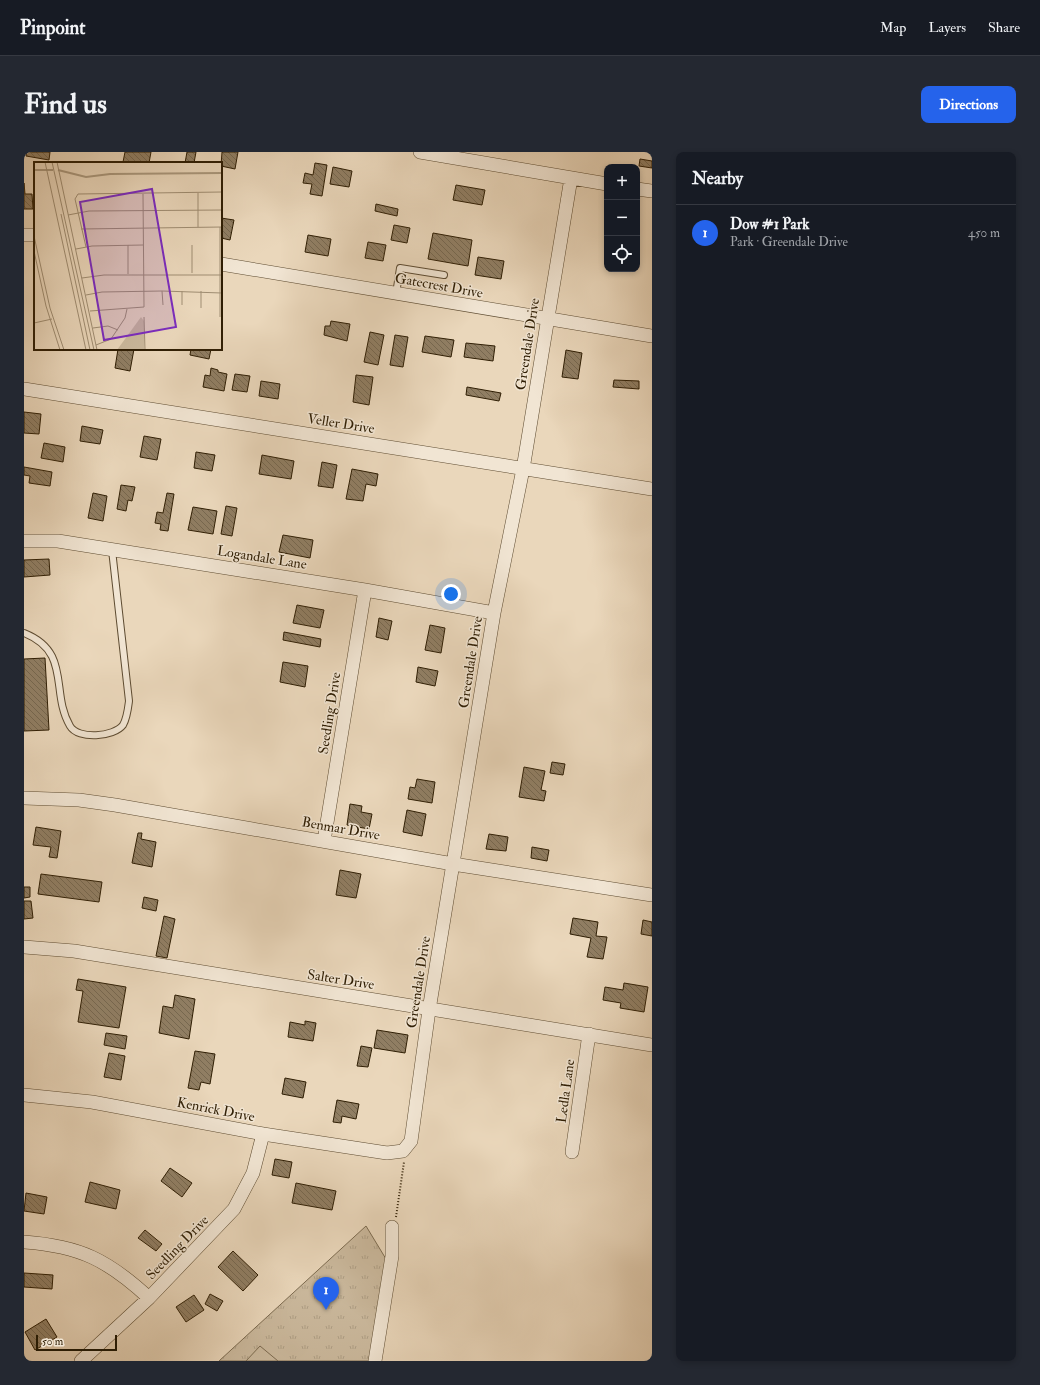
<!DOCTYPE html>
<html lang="en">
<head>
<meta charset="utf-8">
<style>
	:root { --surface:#171b24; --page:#242831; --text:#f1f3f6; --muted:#9ea1a6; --line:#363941; --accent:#2563eb }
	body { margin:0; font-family:"IM FELL Double Pica",serif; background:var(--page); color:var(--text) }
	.controls { position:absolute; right:12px; top:12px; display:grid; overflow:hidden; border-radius:8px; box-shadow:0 2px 6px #0003 }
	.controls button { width:36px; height:36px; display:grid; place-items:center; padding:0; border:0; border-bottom:1px solid var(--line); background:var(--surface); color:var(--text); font:20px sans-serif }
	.scale { position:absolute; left:12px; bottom:10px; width:81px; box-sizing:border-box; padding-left:4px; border:2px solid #2f1e04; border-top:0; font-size:11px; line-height:14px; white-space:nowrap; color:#2f1e04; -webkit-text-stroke:3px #f1e5d3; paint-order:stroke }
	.you { position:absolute; left:427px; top:442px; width:14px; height:14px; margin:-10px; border:3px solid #fff; border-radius:50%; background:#1a73e8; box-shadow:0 0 0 6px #1a73e833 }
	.badge { display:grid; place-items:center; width:26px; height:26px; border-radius:50%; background:var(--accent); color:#fff; font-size:13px; font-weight:700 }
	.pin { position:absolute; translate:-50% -33px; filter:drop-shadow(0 1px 2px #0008) }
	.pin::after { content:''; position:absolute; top:21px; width:14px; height:12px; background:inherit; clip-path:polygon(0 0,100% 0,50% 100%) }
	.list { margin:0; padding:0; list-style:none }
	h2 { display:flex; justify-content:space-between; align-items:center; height:52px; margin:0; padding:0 16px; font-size:17px }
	h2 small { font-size:13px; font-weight:400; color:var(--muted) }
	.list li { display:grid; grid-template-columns:26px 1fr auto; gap:12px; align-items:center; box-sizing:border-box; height:56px; padding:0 16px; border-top:1px solid var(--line) }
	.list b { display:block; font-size:15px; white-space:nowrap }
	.list p { margin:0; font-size:13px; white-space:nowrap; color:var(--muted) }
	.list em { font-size:13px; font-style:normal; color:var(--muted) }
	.icon { flex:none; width:22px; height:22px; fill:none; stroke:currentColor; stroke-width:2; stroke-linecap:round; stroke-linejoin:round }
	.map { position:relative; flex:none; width:628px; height:1209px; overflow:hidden; border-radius:8px }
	header { display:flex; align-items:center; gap:24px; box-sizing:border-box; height:56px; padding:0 20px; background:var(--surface); border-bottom:1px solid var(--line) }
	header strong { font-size:19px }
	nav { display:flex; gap:22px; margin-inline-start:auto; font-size:14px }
	.intro { display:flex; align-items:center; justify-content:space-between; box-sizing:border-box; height:96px; padding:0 24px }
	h1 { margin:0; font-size:28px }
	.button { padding:10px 18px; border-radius:8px; background:var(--accent); color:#fff; font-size:14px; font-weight:700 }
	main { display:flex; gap:24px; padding:0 24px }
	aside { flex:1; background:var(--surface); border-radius:8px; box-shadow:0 2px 6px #0003 }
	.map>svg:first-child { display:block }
	.grass { fill:url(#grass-tufts); stroke:#7c6b50 }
	.pitch { fill:#cab89c; stroke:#7c6b50 }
	.building { fill:url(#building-back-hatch); stroke:#2f1e04 }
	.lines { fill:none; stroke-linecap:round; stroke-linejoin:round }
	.lane-casing { stroke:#5e4c32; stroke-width:8 }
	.street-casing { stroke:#5e4c32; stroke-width:14 }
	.path { stroke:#2f1e04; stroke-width:2; stroke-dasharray:1 2; stroke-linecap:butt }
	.lane { stroke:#f1e5d3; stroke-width:6 }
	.street { stroke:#f1e5d3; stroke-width:13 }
	.labels { text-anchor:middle; stroke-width:3; stroke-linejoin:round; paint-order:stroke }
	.street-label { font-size:14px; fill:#2f1e04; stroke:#f1e5d3 }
	.inset-river { fill:none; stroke:#aa987d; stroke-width:2 }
	.inset-road { fill:none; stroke:#9f8d72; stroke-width:1 }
	.view { fill:#7b2cbf; fill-opacity:0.15; stroke:#7b2cbf; stroke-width:2 }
	.inset-edge { fill:none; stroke:#2f1e04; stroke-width:2 }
</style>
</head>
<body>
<header>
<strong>Pinpoint</strong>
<nav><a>Map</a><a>Layers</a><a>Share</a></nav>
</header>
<div class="intro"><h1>Find us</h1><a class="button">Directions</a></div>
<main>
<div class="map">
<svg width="628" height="1209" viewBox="0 0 628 1209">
	<defs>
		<pattern id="grass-tufts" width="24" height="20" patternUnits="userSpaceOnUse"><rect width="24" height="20" fill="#cab89c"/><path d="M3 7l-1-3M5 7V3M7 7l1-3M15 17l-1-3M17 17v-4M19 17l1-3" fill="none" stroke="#ae9e85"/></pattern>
		<pattern id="building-back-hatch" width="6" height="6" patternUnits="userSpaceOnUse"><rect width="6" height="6" fill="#907e63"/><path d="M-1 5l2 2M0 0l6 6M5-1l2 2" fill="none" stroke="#76674f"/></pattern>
	</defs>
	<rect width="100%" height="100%" fill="#ead7bb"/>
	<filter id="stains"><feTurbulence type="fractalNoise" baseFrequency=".005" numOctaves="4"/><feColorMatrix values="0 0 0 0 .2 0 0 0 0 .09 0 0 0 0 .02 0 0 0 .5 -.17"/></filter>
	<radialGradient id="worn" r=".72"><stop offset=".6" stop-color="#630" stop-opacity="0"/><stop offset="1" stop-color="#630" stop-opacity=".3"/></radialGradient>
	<path class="grass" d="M 342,1074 L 362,1107 L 346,1209 L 195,1209 Z"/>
	<path class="pitch" d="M 236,1194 L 254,1209 L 222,1209 Z"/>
	<path class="building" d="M 3,0 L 26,0 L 25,8 L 2,4 Z
		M 101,0 L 127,0 L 125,11 L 99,10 Z
		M 163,0 L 172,0 L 170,11 L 161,11 Z
		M 198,0 L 214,0 L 211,17 L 197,14 Z
		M 616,7 L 628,9 L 628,16 L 615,14 Z
		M 291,11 L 303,13 L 298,44 L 286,42 L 288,32 L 279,31 L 281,21 L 289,23 Z
		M 309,15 L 328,19 L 325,35 L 306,32 Z
		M 0,31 L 1,42 L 8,42 L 9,57 L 0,57 Z
		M 432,33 L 461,38 L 458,53 L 429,48 Z
		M 352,52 L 374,57 L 373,64 L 351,59 Z
		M 197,66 L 210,68 L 206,88 L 197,86 Z
		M 370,73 L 386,76 L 383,91 L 367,88 Z
		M 409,81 L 448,88 L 444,114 L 404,107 Z
		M 284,83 L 307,87 L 304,104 L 281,100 Z
		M 344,90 L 362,93 L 359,109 L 341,106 Z
		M 454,105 L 480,109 L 477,127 L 451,123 Z
		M 307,169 L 326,172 L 323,189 L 300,183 L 301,174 L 306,174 Z
		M 346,180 L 360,183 L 354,213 L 340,210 Z
		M 371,183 L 384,185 L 379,215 L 366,213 Z
		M 401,184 L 430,188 L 427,205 L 398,200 Z
		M 442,191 L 471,194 L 469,209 L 440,205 Z
		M 94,197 L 110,197 L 106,219 L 91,216 Z
		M 167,197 L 187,197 L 185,207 L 166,203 Z
		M 542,198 L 558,201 L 554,227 L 538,225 Z
		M 187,216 L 194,218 L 194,220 L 203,222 L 200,239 L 179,235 L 181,223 L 186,224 Z
		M 211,222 L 226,224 L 223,240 L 208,238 Z
		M 332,223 L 349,225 L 345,253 L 329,250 Z
		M 590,228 L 615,229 L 615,237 L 589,235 Z
		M 237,229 L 256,232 L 254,247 L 235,244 Z
		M 443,235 L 477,241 L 475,249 L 442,243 Z
		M 0,260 L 17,262 L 15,282 L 0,281 Z
		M 58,274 L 79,278 L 76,292 L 56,289 Z
		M 120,284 L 137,287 L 133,308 L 116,305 Z
		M 20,291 L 41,295 L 39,310 L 17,306 Z
		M 172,300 L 191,303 L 188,319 L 170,316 Z
		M 238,303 L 270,309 L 267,327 L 235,322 Z
		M 298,310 L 313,313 L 309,336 L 294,334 Z
		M 0,315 L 28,320 L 26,334 L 5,331 L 6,324 L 0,323 Z
		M 328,317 L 354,322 L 352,334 L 342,332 L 339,349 L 322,347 Z
		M 97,333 L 111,335 L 108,349 L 104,348 L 102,359 L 93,357 Z
		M 69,341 L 83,344 L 79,369 L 64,366 Z
		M 143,341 L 150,342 L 144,379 L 136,378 L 137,372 L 131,371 L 133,360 L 139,361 Z
		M 202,354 L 213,356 L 208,384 L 197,382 Z
		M 169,355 L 193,359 L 189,382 L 164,378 Z
		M 259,383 L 289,388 L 286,406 L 255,400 Z
		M 25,407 L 26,423 L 0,425 L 0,408 Z
		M 273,453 L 300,458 L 296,476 L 269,471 Z
		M 355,466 L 368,469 L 364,488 L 352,485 Z
		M 406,473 L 421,476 L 417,501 L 401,498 Z
		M 260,480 L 297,487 L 296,495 L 259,488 Z
		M 21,506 L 25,578 L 0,579 L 0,507 Z
		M 259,510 L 284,514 L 281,535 L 256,530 Z
		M 394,515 L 414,519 L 411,534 L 392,530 Z
		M 528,610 L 541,612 L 539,623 L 526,621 Z
		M 500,615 L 521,619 L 517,638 L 522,639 L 520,649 L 495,645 Z
		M 393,627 L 411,630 L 408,651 L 384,647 L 386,635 L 391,636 Z
		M 326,652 L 338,654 L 337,660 L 348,662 L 345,677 L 323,673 Z
		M 383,658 L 402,662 L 398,684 L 379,680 Z
		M 12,675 L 37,679 L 33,706 L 25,705 L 27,695 L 9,693 Z
		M 114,681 L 118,681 L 117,687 L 132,690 L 128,715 L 108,711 Z
		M 465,682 L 484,685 L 482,699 L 462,697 Z
		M 508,695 L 525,698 L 523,709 L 507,706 Z
		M 316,718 L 337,722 L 332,746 L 312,743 Z
		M 17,722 L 78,730 L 75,750 L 14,742 Z
		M 0,735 L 6,735 L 6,745 L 0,746 Z
		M 120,745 L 134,748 L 132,759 L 118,756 Z
		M 0,749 L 7,749 L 9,766 L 0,767 Z
		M 140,764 L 151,767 L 143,806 L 132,804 Z
		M 549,766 L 574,770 L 572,784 L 583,785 L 579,807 L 563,805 L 567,786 L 546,782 Z
		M 619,768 L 628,770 L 628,784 L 617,782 Z
		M 54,827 L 102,835 L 95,876 L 54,870 L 59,839 L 52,838 Z
		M 600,831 L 624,835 L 620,860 L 596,856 L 597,851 L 579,848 L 581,835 L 599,838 Z
		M 151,843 L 171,847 L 165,887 L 135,881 L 139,854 L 149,856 Z
		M 281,869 L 292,871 L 289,889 L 264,885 L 266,870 L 281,873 Z
		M 353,878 L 384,883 L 381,901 L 350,896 Z
		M 82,881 L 103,884 L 101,897 L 80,893 Z
		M 337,894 L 348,896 L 344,915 L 333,914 Z
		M 171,899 L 191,902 L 186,932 L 177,930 L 175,938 L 164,936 Z
		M 85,901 L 101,904 L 97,928 L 80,925 Z
		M 261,926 L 282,930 L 279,946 L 258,942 Z
		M 313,948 L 335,952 L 332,967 L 318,964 L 317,971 L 309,970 Z
		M 251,1007 L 268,1010 L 265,1026 L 248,1023 Z
		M 146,1016 L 168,1031 L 158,1045 L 137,1029 Z
		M 66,1030 L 96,1038 L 92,1057 L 61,1050 Z
		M 272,1031 L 312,1039 L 308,1058 L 268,1051 Z
		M 2,1041 L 23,1045 L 20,1062 L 0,1059 Z
		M 121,1078 L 138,1092 L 132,1099 L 114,1086 Z
		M 209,1099 L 234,1123 L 219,1139 L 194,1115 Z
		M 0,1121 L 29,1123 L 28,1137 L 0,1135 Z
		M 186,1142 L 199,1149 L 193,1159 L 181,1152 Z
		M 170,1143 L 180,1158 L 162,1170 L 152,1155 Z
		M 22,1167 L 33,1185 L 11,1198 L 1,1180 Z"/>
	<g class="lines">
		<g class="lane-casing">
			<path id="lane" d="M 372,142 L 376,116 L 420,123
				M 0,481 C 48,500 26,540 46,574 C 54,588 90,585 99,573 C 103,566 104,557 105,549 L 88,398"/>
		</g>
		<g class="street-casing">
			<path id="street" d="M 396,0 L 583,32
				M 613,37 L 628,39
				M 0,83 L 11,83
				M 197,112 L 628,184
				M 0,237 L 628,337
				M 0,389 L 34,389 L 341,438 L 470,461
				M 0,646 L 55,648 L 91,653 L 429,712 L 628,743
				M 300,689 L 341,438
				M 0,795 L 50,799 L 628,893
				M 0,943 L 68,950 L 239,982 L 363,1001 L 379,999 L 387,989 L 405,858 L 470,461 L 499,317 L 547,26
				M 548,1000 L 565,882
				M 0,1090 C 56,1094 84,1108 125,1146
				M 57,1209 L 125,1146 L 210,1057 L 229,1021 L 239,982
				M 351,1209 L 368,1104 L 368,1075"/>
		</g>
		<path class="path" d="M 372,1065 L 380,1010"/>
		<use href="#lane" class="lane"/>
		<use href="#street" class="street"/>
	</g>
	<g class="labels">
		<g class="street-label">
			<text transform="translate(415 133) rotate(10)" y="5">Gatecrest Drive</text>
			<text transform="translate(503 192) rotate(-81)" y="5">Greendale Drive</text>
			<text transform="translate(317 271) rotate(9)" y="5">Veller Drive</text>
			<text transform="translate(238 405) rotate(9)" y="5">Logandale Lane</text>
			<text transform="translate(446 510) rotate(-81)" y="5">Greendale Drive</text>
			<text transform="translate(305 561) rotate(-81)" y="5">Seedling Drive</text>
			<text transform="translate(317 676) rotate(10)" y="5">Benmar Drive</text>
			<text transform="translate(317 827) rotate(9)" y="5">Salter Drive</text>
			<text transform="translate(394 830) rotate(-81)" y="5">Greendale Drive</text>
			<text transform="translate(541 939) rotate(-82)" y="5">Ledla Lane</text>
			<text transform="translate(192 957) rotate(11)" y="5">Kenrick Drive</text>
			<text transform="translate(153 1095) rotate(-46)" y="5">Seedling Drive</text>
		</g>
	</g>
	<g transform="translate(10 10)">
		<rect width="188" height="188" fill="#ead7bb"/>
		<path d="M 107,155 L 110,159 L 110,188 L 83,188 Z" fill="#cab89c"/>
		<path d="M 97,171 L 104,177 L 106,188 L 89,188 Z" fill="#cab89c"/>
		<path class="inset-river" d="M 0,8 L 19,8M 24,8 L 52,15 L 76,12 L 188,11"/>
		<path class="inset-road" d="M 11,0 L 52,188M 18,0 L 60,188M 23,0 L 63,188M 164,31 L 164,65M 27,52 L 56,188M 34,53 L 55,49 L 188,48M 186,65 L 186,155M 47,67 L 188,65M 0,74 L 16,146 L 30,188M 94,83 L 94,112M 158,83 L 158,111M 52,85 L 41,37 L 44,32 L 188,30M 42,87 L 58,84 L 109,83M 0,89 L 12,144 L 26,188M 48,116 L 70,113 L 188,113M 128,129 L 129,143M 167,129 L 167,146M 52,133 L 68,130 L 128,129 L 188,131M 148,143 L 148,129M 56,149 L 110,145 L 109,32M 110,155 L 111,188M 0,161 L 18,157M 59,166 L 74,164 L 84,168M 62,183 L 77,177 L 91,156 L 93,147"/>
		<path class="view" d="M 118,27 L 142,165 L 70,178 L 46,40 Z"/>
		<rect width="188" height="188" class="inset-edge"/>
	</g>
	<rect width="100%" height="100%" filter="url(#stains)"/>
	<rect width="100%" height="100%" fill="url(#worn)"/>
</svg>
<div class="controls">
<button>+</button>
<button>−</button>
<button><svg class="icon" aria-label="locate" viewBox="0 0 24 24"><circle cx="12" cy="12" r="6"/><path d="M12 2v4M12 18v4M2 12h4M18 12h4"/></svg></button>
</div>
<div class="scale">50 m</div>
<div class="you"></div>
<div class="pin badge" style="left:302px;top:1158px">1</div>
</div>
<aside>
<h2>Nearby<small></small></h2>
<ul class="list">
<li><span class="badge">1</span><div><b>Dow #1 Park</b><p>Park · Greendale Drive</p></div><em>450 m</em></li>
</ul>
</aside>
</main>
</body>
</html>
